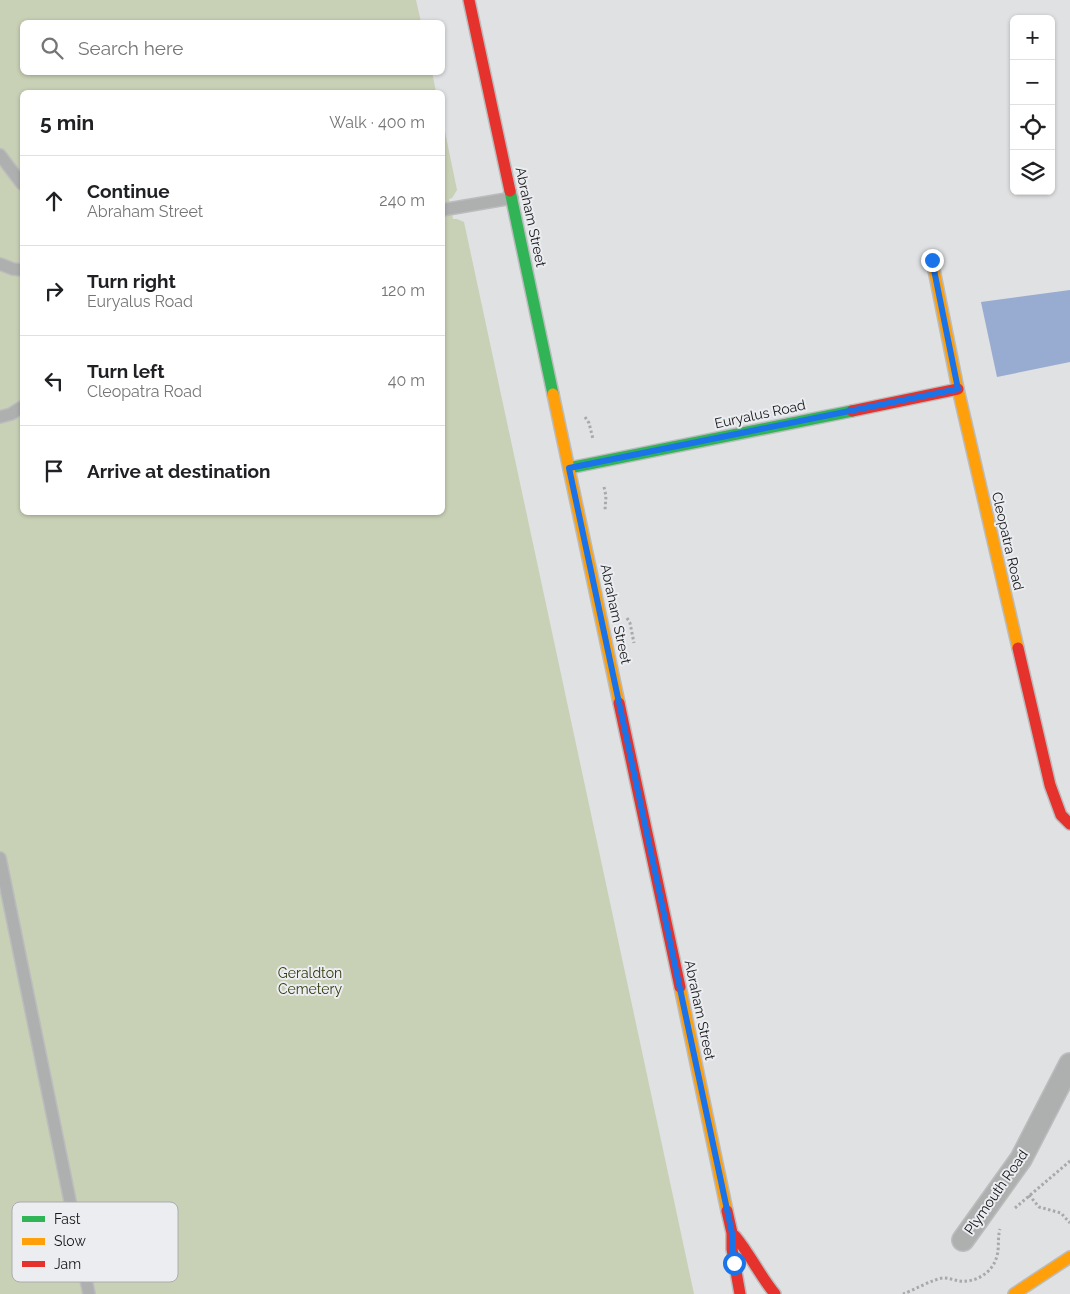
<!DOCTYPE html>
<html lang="en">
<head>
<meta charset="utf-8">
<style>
	:root { --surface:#fff; --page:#f6f6f6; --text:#202124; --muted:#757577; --line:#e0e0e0 }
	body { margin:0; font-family:Raleway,sans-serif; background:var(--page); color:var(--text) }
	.controls { position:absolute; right:15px; top:15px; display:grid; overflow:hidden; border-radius:8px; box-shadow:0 1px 4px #0004 }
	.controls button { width:45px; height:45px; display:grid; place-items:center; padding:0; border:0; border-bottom:1px solid var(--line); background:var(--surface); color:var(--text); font:25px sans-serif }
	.stop { position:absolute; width:15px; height:15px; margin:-11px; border:4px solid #1a73e8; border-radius:50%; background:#fff }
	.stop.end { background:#1a73e8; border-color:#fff; box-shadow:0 1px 5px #0008 }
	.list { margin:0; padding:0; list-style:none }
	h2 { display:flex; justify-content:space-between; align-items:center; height:65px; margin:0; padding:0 20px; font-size:21px }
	h2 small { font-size:16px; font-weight:400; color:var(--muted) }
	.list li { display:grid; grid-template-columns:32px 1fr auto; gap:15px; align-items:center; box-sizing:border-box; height:90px; padding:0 20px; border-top:1px solid var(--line) }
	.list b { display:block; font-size:19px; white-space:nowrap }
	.list p { margin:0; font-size:16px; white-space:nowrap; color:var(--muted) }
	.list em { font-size:16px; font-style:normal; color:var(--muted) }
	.icon { flex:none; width:28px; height:28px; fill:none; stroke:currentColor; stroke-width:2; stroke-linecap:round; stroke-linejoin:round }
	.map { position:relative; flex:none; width:1070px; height:1294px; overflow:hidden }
	.search { position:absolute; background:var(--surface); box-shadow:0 1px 4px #0004; left:20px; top:20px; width:425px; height:55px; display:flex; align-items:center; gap:12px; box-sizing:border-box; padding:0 18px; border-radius:8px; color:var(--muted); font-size:19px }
	.panel { position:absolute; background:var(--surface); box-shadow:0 1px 4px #0004; left:20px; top:90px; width:425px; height:425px; border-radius:8px }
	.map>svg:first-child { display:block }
	.green { fill:#c8d0b5 }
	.water { fill:#98abd0 }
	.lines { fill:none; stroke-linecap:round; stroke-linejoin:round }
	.lane-casing { stroke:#bbbcbd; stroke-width:14 }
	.street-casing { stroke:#bbbcbd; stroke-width:24 }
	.fast-casing { stroke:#bbbcbd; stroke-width:14 }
	.slow-casing { stroke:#bbbcbd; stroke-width:14 }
	.jam-casing { stroke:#bbbcbd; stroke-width:14 }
	.path { stroke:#a8aaaa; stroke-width:3; stroke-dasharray:2.5 2.5; stroke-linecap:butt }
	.lane { stroke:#aeafaf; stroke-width:11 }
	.street { stroke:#aeafaf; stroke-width:21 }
	.fast { stroke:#30b455; stroke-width:11 }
	.slow { stroke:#ff9f0a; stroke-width:11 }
	.jam { stroke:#e5322d; stroke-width:11 }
	.route { stroke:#1a73e8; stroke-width:6 }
	.labels { text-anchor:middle; stroke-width:4; stroke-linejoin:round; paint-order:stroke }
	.street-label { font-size:14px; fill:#151617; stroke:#ebedf1 }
	.park-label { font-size:14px; fill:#333b0c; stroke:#ebedf1 }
	.key { fill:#ebedf1; stroke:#abacb0; stroke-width:1 }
	.key-label { font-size:14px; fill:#151617 }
</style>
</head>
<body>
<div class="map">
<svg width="1070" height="1294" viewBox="0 0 1070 1294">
	<rect width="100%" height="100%" fill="#dfe1e3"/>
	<path class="green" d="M 0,0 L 416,0 L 421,22 L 22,22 L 22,72 L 432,72 L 436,92 L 22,92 L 22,512 L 442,512 L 443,122 L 457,190 L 452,198 L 449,199 L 453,219 L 457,219 L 464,222 L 694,1294 L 0,1294 Z"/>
	<path class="water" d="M 1070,290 L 1070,362 L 997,377 L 981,302 Z"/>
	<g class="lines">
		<g class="lane-casing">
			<path id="lane" d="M 0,155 L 22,184
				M 442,210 L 512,198
				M 0,264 L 13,269 L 22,270
				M 0,417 L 11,414 L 22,407
				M 0,858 L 89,1294"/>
		</g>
		<g class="street-casing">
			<path id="street" d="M 963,1240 L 1021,1159 L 1070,1064"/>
		</g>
		<g class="fast-casing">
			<path id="fast" d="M 510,191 L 553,394
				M 569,468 L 852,411"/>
		</g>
		<g class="slow-casing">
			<path id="slow" d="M 932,260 L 958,389 L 1018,648
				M 553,394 L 619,703
				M 680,987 L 727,1211
				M 1014,1294 L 1070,1257"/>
		</g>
		<g class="jam-casing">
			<path id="jam" d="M 469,0 L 510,191
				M 852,411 L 958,389
				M 1018,648 L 1050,785 L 1061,815 L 1070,824
				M 619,703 L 680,987
				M 727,1211 L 732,1233 L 732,1249 L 740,1294
				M 735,1236 C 750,1254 760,1276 775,1294"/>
		</g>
		<path class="path" d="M 585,417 L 589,423 L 593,439
			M 604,487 L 606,496 L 605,510
			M 627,618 L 630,623 L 634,643
			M 1029,1195 L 1039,1207 L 1061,1213 L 1070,1223
			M 1015,1208 L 1070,1161
			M 903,1294 C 914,1290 933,1279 943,1278 C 949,1278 954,1280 959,1281 C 974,1283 991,1274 996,1259 C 1000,1249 997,1239 1000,1229"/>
		<use href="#lane" class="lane"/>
		<use href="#street" class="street"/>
		<use href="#fast" class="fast"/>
		<use href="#slow" class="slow"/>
		<use href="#jam" class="jam"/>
	</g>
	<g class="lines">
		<path class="route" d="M 734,1263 L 732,1249 L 732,1233 L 569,468 L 958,389 L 932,260"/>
	</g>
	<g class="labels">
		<g class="street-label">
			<text transform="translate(531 217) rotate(78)" y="5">Abraham Street</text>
			<text transform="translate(760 414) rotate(-12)" y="5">Euryalus Road</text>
			<text transform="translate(1008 541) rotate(77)" y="5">Cleopatra Road</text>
			<text transform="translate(616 614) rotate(78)" y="5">Abraham Street</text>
			<text transform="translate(700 1010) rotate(78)" y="5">Abraham Street</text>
			<text transform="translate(996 1192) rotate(-55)" y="5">Plymouth Road</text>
		</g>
		<g class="park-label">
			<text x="310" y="978">Geraldton<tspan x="310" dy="16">Cemetery</tspan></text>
		</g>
	</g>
	<rect x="12" y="1202" width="166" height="80" rx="8" class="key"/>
	<rect x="22" y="1216" width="23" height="6" fill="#30b455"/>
	<rect x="22" y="1238" width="23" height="7" fill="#ff9f0a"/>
	<rect x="22" y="1261" width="23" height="6" fill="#e5322d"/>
	<g class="key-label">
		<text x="54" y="1224">Fast</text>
		<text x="54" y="1246">Slow</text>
		<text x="54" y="1269">Jam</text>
	</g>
</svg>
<div class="controls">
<button>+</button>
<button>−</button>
<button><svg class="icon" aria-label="locate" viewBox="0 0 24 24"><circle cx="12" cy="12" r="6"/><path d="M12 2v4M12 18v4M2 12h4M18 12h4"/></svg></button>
<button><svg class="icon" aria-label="layers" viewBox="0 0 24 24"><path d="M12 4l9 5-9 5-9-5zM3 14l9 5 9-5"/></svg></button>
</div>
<div class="stop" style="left:734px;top:1263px"></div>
<div class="stop end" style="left:932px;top:260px"></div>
<div class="search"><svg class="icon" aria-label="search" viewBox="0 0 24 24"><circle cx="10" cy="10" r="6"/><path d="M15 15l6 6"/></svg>Search here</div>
<section class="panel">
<h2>5 min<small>Walk · 400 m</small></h2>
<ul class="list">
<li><svg class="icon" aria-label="ahead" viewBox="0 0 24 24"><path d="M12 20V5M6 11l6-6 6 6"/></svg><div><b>Continue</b><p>Abraham Street</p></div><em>240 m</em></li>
<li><svg class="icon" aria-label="right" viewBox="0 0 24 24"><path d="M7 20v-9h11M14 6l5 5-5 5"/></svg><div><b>Turn right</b><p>Euryalus Road</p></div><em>120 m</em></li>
<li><svg class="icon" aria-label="left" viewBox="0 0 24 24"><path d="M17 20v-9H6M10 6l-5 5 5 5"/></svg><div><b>Turn left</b><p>Cleopatra Road</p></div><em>40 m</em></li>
<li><svg class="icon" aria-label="arrive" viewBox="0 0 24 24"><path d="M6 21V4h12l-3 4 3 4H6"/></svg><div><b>Arrive at destination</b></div></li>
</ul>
</section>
</div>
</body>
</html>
